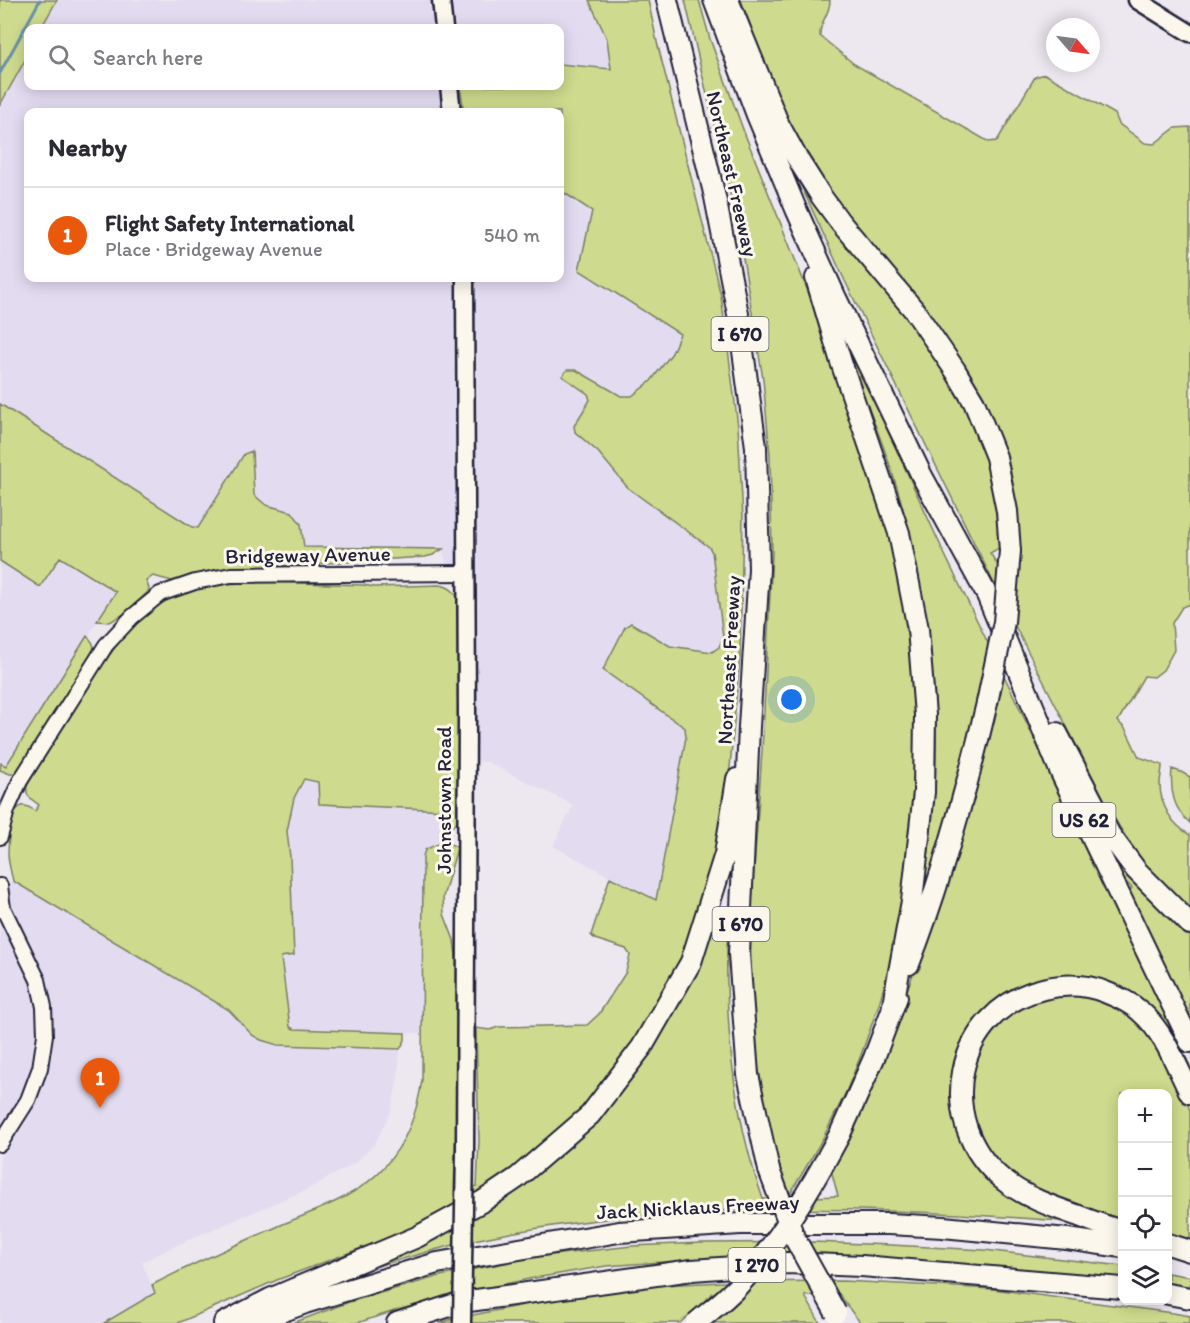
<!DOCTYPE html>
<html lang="en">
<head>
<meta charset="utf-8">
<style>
	:root { --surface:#fff; --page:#f7f7f7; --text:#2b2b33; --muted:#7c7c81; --line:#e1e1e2; --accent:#ea580c }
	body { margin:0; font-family:Itim,sans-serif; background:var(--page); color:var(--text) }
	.controls { position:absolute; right:18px; bottom:18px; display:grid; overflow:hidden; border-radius:12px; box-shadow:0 3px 15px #0003 }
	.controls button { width:54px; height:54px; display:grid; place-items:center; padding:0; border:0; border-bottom:2px solid var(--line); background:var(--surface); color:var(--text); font:30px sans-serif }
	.compass { position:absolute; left:1046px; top:18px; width:54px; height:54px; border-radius:50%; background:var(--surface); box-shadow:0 3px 15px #0003; rotate:118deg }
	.you { position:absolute; left:792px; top:700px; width:21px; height:21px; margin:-15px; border:4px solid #fff; border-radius:50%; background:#1a73e8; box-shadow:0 0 0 9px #1a73e833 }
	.badge { display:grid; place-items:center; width:39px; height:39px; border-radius:50%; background:var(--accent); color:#fff; font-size:20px; font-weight:700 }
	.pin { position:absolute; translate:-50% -50px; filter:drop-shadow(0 2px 3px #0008) }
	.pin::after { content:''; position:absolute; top:32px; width:21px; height:18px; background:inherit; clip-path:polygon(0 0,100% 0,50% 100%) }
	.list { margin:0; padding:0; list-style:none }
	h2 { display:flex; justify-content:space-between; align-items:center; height:78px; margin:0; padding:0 24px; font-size:26px }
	h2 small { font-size:20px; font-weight:400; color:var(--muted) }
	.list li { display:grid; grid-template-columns:39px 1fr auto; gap:18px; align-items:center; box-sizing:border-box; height:96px; padding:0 24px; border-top:2px solid var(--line) }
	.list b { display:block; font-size:22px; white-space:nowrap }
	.list p { margin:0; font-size:20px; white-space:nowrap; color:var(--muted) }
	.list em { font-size:20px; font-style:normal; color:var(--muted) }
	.icon { flex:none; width:33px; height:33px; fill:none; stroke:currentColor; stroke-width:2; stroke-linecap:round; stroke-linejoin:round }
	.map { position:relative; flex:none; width:1190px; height:1323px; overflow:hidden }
	.search { position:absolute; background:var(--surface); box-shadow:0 3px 15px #0003; left:24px; top:24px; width:540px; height:66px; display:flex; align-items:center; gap:15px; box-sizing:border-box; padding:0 21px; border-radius:12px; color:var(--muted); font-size:22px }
	.panel { position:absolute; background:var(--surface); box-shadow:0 3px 15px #0003; left:24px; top:108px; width:540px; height:174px; border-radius:12px }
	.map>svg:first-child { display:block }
	.built { fill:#e3dcf1 }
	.green { fill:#ceda8d; stroke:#787e64; stroke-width:1.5 }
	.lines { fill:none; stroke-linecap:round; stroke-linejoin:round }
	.stream { stroke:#6790ac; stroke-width:3 }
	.minor-casing { stroke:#22223b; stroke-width:18 }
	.major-casing { stroke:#22223b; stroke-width:21 }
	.highway-casing { stroke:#22223b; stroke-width:24 }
	.minor { stroke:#fbf7ec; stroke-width:14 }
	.major { stroke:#fbf7ec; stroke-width:16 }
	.highway { stroke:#fbf7ec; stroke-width:20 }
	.major-bridge-casing { stroke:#22223b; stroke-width:21; stroke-linecap:butt }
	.highway-bridge-casing { stroke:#22223b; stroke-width:24; stroke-linecap:butt }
	.major-bridge { stroke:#fbf7ec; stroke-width:16 }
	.highway-bridge { stroke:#fbf7ec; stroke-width:20 }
	.labels { text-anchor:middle; stroke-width:6; stroke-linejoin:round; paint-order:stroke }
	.shield { fill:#fbf7ec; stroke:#636270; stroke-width:1.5 }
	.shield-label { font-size:20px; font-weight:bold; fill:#22223b }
	.street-label { font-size:21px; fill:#22223b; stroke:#fbf7ec }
</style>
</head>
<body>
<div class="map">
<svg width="1190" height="1323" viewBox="0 0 1190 1323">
	<rect width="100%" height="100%" fill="#ede7ef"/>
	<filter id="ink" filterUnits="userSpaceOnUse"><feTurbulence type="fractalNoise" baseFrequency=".0167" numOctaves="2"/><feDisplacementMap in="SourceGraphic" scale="12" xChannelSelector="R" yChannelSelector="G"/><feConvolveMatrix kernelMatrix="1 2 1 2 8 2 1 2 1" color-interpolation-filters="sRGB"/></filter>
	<g filter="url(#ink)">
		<path class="built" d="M 0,0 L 589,0 L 607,40 L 611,69 L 560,64 L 560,28 L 28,28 L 28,86 L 460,86 L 464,112 L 28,112 L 28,278 L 560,278 L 560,190 L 592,210 L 580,270 L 680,334 L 672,353 L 651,381 L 632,396 L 621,396 L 576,370 L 567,370 L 562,376 L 588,394 L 590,400 L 574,426 L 575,432 L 598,452 L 628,488 L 709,547 L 712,552 L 723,637 L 720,647 L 712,652 L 670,646 L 631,623 L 604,670 L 685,728 L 686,737 L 656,901 L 553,846 L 573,805 L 487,762 L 458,760 L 459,599 L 442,549 L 303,547 L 301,524 L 292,513 L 266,505 L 254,495 L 252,452 L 244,454 L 198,529 L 192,527 L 0,404 Z
			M 60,557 L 116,592 L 6,766 L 1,764 L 0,765 L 0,561 L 40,587 Z
			M 304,779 L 319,782 L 319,804 L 447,810 L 444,842 L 436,844 L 423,856 L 422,1033 L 405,1033 L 294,1029 L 290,1028 L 281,957 L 294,954 L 290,857 L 287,831 L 294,798 Z
			M 13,881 L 229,1010 L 252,1035 L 278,1045 L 400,1049 L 398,1079 L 391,1111 L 374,1145 L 355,1163 L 306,1190 L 190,1239 L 142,1262 L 155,1293 L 104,1323 L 0,1323 L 0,882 Z"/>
		<path class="green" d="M 0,0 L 57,0 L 41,28 L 28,28 L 28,55 L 0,105 Z
			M 589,0 L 648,0 L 657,42 L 721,296 L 738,426 L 743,518 L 740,656 L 727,800 L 721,833 L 693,927 L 678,966 L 630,1049 L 598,1090 L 567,1124 L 528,1159 L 491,1184 L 446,1211 L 401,1233 L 277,1280 L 178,1323 L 104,1323 L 155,1293 L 152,1285 C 194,1263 238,1244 281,1225 C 316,1210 359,1196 384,1167 C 407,1142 417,1113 422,1080 L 423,856 L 425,850 C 436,844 445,840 457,847 L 456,852 L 443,897 L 444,914 L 454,940 L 457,964 L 459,1026 L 454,1195 L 477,1186 L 479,1140 L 476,1028 L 490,1030 L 498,1027 L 587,1025 L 599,1014 L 626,972 L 630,955 L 626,949 L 595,939 L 591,935 L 610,877 L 656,900 L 686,737 L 685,728 L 603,670 L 625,627 L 631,623 L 670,646 L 712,652 L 719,647 L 723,637 L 712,552 L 709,547 L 628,488 L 598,452 L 575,432 L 574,426 L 590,400 L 588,394 L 562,376 L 567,370 L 576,370 L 621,396 L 632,396 L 651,381 L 672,353 L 680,334 L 579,270 L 592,211 L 560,190 L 560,112 L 464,112 L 460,86 L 560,86 L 560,64 L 611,69 L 607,39 Z
			M 685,0 L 699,0 L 710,39 L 744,132 L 837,364 L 881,490 L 913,638 L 917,778 L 900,928 L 879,1004 L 861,1055 L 846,1092 L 822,1140 L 790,1194 L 774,1153 L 755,1049 L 752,1012 L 750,930 L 762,751 L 772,554 L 770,455 L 763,379 L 738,228 Z
			M 741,0 L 830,0 C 830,16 819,21 820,36 L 854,64 L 989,142 L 997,141 L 1035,77 L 1045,74 L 1115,114 L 1119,124 L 1145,143 L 1154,144 L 1175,128 L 1190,127 L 1190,604 L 1182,607 L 1172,623 L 1174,650 L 1163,670 L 1154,677 L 1144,676 L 1118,721 L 1126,730 L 1139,757 L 1162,765 C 1162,771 1160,778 1160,784 C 1160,805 1172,825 1190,835 L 1190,915 L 1159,883 L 1134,851 L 1113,816 L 1020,636 L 845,281 L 792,166 L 795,164 C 804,179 812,194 823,207 C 883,286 962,357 991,456 C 999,485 1002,516 1003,546 L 990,553 L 1014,590 L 1017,564 L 1016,527 L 1010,483 L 1003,451 L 992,423 L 967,377 L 950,347 L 925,313 L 847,217 L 818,177 L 799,145 L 778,98 Z
			M 845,338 L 944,553 L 1009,686 L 1190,1066 L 1190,1077 L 1160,1027 L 1066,981 L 980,1024 L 962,1136 L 1062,1217 L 1061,1221 C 866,1206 667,1199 474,1240 C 442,1247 410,1257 378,1266 L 377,1261 C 411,1243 444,1226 478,1208 C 494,1199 511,1192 526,1182 C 623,1115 680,1016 722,909 L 728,912 C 728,935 726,958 727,981 C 728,1054 738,1130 763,1199 L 838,1196 L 830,1166 L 899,1013 L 919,957 L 944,838 L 929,878 L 925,881 C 931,837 936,794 936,750 C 937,710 933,671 927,632 C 920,574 908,518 889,463 C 875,421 857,381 841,340 Z
			M 0,404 L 192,527 L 198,528 L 244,454 L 252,451 L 254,495 L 266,505 L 292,512 L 301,524 L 304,547 L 443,549 L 433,555 L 425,557 L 232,569 L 207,572 L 172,581 L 153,576 L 146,581 L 149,588 L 148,592 L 124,614 L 110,622 L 97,621 L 116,592 L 60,557 L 40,587 L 0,561 Z
			M 267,582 L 363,585 L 375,587 L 439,585 C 449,586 454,591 459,599 L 458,760 L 459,818 C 455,824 453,828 446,829 L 447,810 L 319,804 L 318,782 L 304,779 L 294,798 L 287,831 L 290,857 L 294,955 L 281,957 L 290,1027 L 294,1029 L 405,1033 L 405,1040 L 400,1049 L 278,1045 L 261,1040 L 252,1035 L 229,1010 L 13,881 C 11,872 8,862 8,853 C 8,843 10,808 22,806 C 26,805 32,809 35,811 L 39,805 C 31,799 25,796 27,786 C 45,755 63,725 83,695 C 107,658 131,617 172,598 C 202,583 234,583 267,582 Z
			M 87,636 C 93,642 95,645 93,653 L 16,774 L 10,774 L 0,770 L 1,763 L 6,766 Z
			M 1172,769 L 1181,772 L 1190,777 L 1190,823 C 1173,809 1170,790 1172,769 Z
			M 1106,844 C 1131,878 1157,908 1190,936 L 1190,1024 L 1127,893 L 1132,888 L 1122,878 Z
			M 1075,994 C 1129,1004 1148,1026 1172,1074 C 1177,1083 1188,1101 1190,1111 C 1190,1122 1190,1136 1190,1147 C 1190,1178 1190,1208 1190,1239 L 1168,1234 L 1168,1094 L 1122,1094 L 1122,1223 L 1028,1188 L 1003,1172 L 975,1131 L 969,1093 L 974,1061 L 992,1027 L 1021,1006 L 1039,999 L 1057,995 Z
			M 813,1242 L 891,1245 L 984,1250 L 1122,1266 L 1122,1282 L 864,1259 L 704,1259 L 606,1266 L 529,1279 L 485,1288 L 401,1309 L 357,1323 L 293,1323 L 349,1302 L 440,1276 L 534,1257 L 632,1246 L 702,1243 Z
			M 1168,1273 L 1190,1277 L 1190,1293 L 1168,1289 Z
			M 843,1281 L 993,1289 L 1173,1313 L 1190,1316 L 1190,1323 L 861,1323 L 854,1315 L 839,1294 L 805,1296 L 820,1323 L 708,1323 L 736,1294 L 713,1293 L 680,1323 L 439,1323 L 453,1319 L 563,1297 L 662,1285 L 723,1282 Z"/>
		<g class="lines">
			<path class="stream" d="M 0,73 L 40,0"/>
			<g class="minor-casing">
				<path id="minor" d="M 0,837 L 7,810 L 20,781 L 106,645 L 132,617 L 160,594 L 195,582 L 231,575 L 466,573
					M 0,886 L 3,908 L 38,980 L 44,1007 L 45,1035 L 40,1068 L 28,1100 L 0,1144"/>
			</g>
			<g class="major-casing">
				<path id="major" d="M 441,0 L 444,28
					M 1137,0 L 1190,33
					M 449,86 L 452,112
					M 465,278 L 467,714 L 465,1151"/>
			</g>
			<g class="highway-casing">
				<path id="highway" d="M 667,0 L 715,197 L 738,314 L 756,447 L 759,569 L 749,727 L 739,954 L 748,1075 L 769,1170
					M 714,0 L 757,115 L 796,209 L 835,296 L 922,476 L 987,595 L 1061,773 L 1190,1042
					M 728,0 L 779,125 L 797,158 L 821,196 L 840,222 L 914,310 L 955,370 L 974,402 L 996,457 L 1007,511 L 1010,551
					M 816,278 L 841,362 L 899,533 L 918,629 L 925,715 L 924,792 L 912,901 L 892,1010
					M 1057,733 L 1110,835 L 1136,870 L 1190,924
					M 909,964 C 942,879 966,791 987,703
					M 840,1134 L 874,1058 L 897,997
					M 1122,1231 C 1108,1227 1094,1222 1079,1216 C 1053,1207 1024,1197 1002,1179 C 933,1122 954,1011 1043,989 C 1064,984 1085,984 1105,992 C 1118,997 1130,1002 1141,1012 C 1164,1032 1176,1065 1190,1093
					M 1168,1244 L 1190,1251
					M 1168,1294 L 1190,1298
					M 224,1323 L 270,1299 L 417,1237 L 483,1201 L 517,1178 L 590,1115 L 642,1047 L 691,962 L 725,854 L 737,779
					M 251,1323 L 305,1303 L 437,1263 L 619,1232 L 740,1224 L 889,1224 L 943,1227 L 1067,1239 L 1122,1247
					M 397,1323 L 462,1302 L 692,1270 L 787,1263 L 862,1266 L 1122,1288"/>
			</g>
			<use href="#minor" class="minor"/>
			<use href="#major" class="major"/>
			<use href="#highway" class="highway"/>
			<g class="major-bridge-casing">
				<path id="major-bridge" d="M 462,1323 L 465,1151"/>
			</g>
			<g class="highway-bridge-casing">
				<path id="highway-bridge" d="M 987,703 L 1004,622 L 1010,551
					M 769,1170 L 794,1237 L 836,1313
					M 696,1323 C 710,1311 725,1300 738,1286 C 780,1241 811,1188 840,1134"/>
			</g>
			<use href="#major-bridge" class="major-bridge"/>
			<use href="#highway-bridge" class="highway-bridge"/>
		</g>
	</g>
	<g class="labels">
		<g class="shield">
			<rect x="711.5" y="317" width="57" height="34" rx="4.5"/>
			<rect x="1052.5" y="803" width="63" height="34" rx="4.5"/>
			<rect x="712.5" y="907" width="57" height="34" rx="4.5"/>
			<rect x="728.5" y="1248" width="57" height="34" rx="4.5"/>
		</g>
		<g class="shield-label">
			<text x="740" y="341">I 670</text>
			<text x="1084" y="827">US 62</text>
			<text x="741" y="931">I 670</text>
			<text x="757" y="1272">I 270</text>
		</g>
		<g class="street-label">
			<text transform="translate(732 174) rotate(77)" y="7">Northeast Freeway</text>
			<text transform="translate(308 555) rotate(-1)" y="7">Bridgeway Avenue</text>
			<text transform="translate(729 660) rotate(-87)" y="7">Northeast Freeway</text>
			<text transform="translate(444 800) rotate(-90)" y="7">Johnstown Road</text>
			<text transform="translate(698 1207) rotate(-3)" y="7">Jack Nicklaus Freeway</text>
		</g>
	</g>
</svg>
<div class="controls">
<button>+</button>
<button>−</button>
<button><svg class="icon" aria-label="locate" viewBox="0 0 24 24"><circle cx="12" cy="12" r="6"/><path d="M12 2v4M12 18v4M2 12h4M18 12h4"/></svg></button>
<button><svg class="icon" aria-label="layers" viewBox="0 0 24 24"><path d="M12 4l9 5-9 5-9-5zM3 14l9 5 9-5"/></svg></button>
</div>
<svg class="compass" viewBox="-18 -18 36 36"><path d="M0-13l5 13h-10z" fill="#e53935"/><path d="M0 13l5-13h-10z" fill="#7c7c81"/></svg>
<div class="you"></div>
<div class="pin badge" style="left:100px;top:1108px">1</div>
<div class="search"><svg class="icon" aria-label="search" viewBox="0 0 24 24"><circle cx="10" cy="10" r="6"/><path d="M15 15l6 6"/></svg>Search here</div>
<section class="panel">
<h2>Nearby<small></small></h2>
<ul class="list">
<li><span class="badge">1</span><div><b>Flight Safety International</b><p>Place · Bridgeway Avenue</p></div><em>540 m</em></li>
</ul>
</section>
</div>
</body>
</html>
